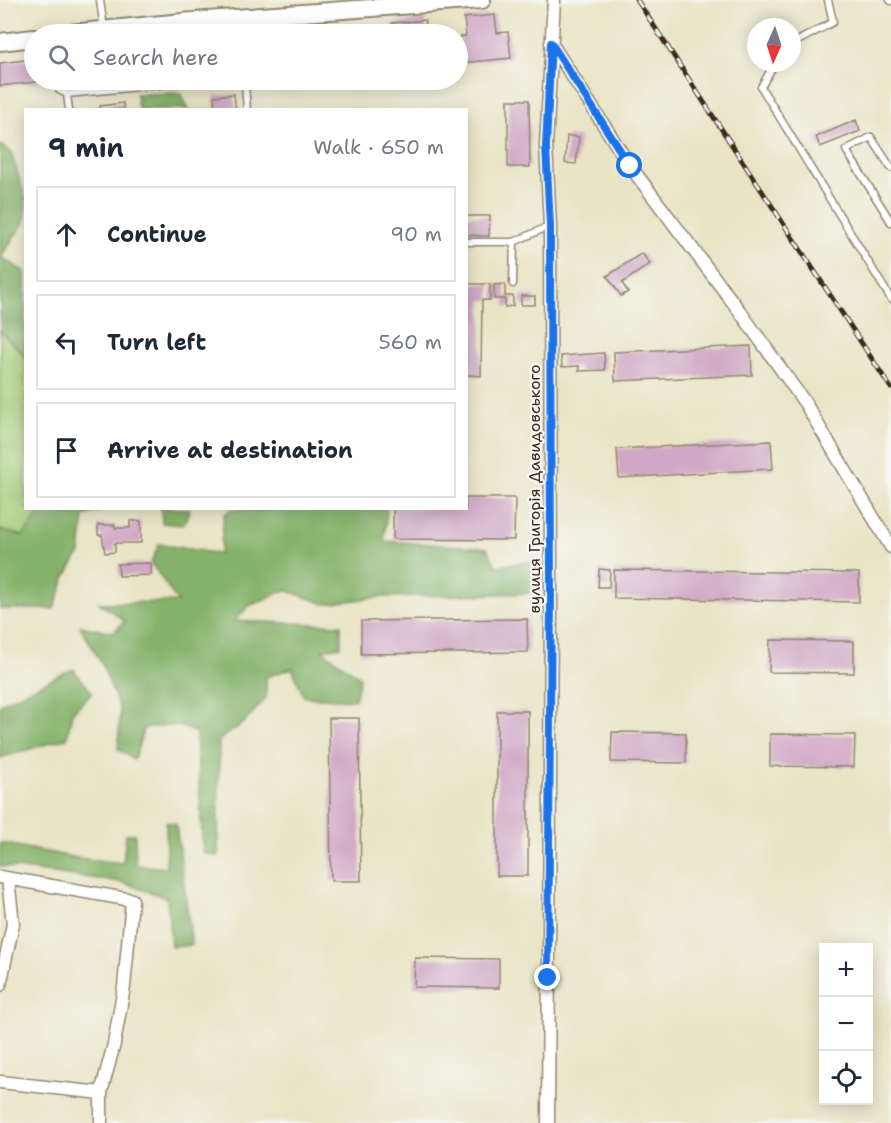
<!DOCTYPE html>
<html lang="en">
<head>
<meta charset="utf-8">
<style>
	:root { --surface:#fff; --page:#f6f6f7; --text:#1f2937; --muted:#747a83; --line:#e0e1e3 }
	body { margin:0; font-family:"Shantell Sans",sans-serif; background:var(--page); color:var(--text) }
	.controls { position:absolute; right:18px; bottom:18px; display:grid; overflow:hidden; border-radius:0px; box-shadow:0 3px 15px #0003 }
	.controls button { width:54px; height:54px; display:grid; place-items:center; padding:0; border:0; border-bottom:2px solid var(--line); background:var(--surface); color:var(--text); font:30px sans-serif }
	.compass { position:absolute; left:747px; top:18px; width:54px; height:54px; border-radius:50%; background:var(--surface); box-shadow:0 3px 15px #0003; rotate:183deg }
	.stop { position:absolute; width:18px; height:18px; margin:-14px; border:4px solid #1a73e8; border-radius:50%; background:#fff }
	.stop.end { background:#1a73e8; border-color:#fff; box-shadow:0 2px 6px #0008 }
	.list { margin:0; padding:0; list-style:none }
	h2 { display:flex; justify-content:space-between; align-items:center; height:78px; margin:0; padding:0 24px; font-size:26px }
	h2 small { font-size:20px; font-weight:400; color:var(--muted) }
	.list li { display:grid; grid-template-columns:39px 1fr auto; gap:18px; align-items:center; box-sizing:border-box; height:96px; margin:0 12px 12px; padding:0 12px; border:2px solid var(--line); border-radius:0px }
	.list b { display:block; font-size:22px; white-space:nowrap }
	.list em { font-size:20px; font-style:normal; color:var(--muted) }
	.icon { flex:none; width:33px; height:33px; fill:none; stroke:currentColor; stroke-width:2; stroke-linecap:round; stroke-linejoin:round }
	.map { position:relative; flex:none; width:891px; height:1123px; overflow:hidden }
	.search { position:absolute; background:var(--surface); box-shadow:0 3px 15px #0003; left:24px; top:24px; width:444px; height:66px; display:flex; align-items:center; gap:15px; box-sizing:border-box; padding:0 21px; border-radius:33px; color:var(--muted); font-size:22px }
	.panel { position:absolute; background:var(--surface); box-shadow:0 3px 15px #0003; left:24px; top:108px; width:444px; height:402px; border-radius:0px }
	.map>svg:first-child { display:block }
	.green { fill:#a7cf7b; stroke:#717c4c; stroke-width:1.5 }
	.forest { fill:#85b26b; stroke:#606e44; stroke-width:1.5 }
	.building { fill:#d0a8c6 }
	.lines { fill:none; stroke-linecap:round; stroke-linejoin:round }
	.service-casing { stroke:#928772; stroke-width:9 }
	.minor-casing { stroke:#928772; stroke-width:15 }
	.secondary-casing { stroke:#928772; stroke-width:20 }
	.service { stroke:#fff; stroke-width:6 }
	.minor { stroke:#fff; stroke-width:12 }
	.secondary { stroke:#fff; stroke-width:16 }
	.rail-casing { stroke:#3b2a1e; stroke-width:5 }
	.rail { stroke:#f6f6f2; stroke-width:3; stroke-dasharray:9; stroke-linecap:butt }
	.route { stroke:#1a73e8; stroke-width:8 }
	.labels { text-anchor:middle; stroke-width:4.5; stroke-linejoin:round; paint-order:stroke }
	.street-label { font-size:16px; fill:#3b2a1e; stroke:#f6f6f2 }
</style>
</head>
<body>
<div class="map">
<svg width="891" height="1123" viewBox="0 0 891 1123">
	<rect width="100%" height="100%" fill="#f6f6f2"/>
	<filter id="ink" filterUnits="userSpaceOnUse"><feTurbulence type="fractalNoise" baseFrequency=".0167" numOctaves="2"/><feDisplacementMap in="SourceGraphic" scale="12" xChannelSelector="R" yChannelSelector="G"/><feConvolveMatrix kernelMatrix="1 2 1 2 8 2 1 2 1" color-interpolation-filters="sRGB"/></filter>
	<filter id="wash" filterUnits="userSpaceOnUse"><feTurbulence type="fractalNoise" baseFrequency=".008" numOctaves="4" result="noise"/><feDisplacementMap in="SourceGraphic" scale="24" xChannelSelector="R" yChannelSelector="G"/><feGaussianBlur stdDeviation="1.35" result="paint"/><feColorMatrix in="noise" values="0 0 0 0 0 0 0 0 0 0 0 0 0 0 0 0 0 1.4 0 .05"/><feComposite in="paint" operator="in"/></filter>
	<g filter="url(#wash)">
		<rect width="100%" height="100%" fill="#e9e4c5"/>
		<path class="green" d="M 0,331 L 22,353 L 25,361 L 26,508 L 43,509 L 23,536 L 0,530 Z"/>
		<path class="forest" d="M 180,93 L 189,109 L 138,109 L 136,94 Z
			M 0,145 L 11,152 L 26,200 L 25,221 L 1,257 L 25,272 L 25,361 L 22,353 L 0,331 Z
			M 43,508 L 104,509 L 84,516 L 80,553 L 66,576 L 54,609 L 0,609 L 0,530 L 23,536 Z
			M 161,509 L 161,508 L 190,509 L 183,525 L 162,523 Z
			M 231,509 L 387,509 L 384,541 L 487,548 L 496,566 L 535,561 L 535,593 L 380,597 L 325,604 L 285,590 L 249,606 L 234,621 L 341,625 L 341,646 L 322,650 L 360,677 L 355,700 L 304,697 L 292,668 L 266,677 L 266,698 L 244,723 L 219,740 L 218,856 L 203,853 L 196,733 L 178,725 L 144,728 L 134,760 L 118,749 L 120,710 L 102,664 L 80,626 L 113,632 L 125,621 L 99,603 L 178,602 L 151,563 L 159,544 L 220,554 L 224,515 Z
			M 73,669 L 92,692 L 72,713 L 67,738 L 0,758 L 0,704 Z
			M 166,822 L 176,824 L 192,945 L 171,947 L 167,898 L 121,882 L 0,866 L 0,843 L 78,858 L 123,863 L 126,834 L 135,834 L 136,865 L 166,868 Z"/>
		<g id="blocks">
			<path class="building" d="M 495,15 L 497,33 L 508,32 L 511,58 L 462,63 L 460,37 L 466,36 L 464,18 Z
				M 425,20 L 426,34 L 392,34 L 392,23 Z
				M 34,59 L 34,80 L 45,81 L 0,86 L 0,63 Z
				M 234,94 L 236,110 L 215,110 L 214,96 Z
				M 508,100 L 529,100 L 530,167 L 508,167 Z
				M 123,103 L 124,110 L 100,110 L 100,106 Z
				M 856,120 L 860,131 L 820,147 L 816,137 Z
				M 567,136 L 579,137 L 576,164 L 565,163 Z
				M 466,216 L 490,216 L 489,236 L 466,235 Z
				M 642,253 L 650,264 L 622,283 L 628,292 L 621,296 L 607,276 Z
				M 466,284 L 490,284 L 490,300 L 482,300 L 481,376 L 466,375 Z
				M 505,284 L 505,296 L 513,296 L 513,306 L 505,307 L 505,299 L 494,299 L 494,285 Z
				M 521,296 L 535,296 L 535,305 L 521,305 Z
				M 751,346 L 752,375 L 615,381 L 614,352 Z
				M 604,353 L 605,370 L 579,371 L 579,366 L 562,367 L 561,356 Z
				M 771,441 L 773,469 L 619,478 L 617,449 Z
				M 466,498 L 515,498 L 514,540 L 393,539 L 393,508 L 466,508 Z
				M 130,521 L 141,521 L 141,543 L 115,543 L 115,552 L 105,553 L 102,535 L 98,535 L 98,525 L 115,525 L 115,528 L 130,528 Z
				M 151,563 L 151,575 L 119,576 L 118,564 Z
				M 599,569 L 610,570 L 609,587 L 598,587 Z
				M 614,570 L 859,573 L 859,602 L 614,598 Z
				M 527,619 L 528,652 L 361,654 L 361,621 Z
				M 770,640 L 854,641 L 854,673 L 769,672 Z
				M 497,711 L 528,711 L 528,876 L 497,876 Z
				M 329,718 L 359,718 L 361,881 L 331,881 Z
				M 612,732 L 686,733 L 686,763 L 611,762 Z
				M 770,734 L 855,735 L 854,767 L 770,766 Z
				M 415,958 L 499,959 L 499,988 L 414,987 Z"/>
		</g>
	</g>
	<g filter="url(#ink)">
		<use href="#blocks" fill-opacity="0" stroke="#928772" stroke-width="1.5"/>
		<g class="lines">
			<g class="service-casing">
				<path id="service" d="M 100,0 L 104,29
					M 890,0 L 891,1
					M 792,44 L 833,22 L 828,0
					M 775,63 L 761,87 L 891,299
					M 58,80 L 59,90 L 67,94 L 211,80
					M 236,80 L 245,85 L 247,110
					M 67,94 L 69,110
					M 891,168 L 871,137 L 846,150 L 891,222
					M 466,242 L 514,242 L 549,226
					M 513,284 L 514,242"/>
			</g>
			<g class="minor-casing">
				<path id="minor" d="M 551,43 L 630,166 L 741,313 L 805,403 L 891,547
					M 0,877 L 132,900 L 124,987 L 114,1044 L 101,1093 L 101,1123
					M 0,985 L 13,924 L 8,879
					M 0,1082 L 101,1093
					M 548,1123 L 551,597 L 550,226 L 546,145 L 554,0"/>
			</g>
			<g class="secondary-casing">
				<path id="secondary" d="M 60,34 L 193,21 L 482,0
					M 0,42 L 34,38"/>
			</g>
			<use href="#service" class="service"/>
			<use href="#minor" class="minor"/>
			<use href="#secondary" class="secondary"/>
			<g class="rail-casing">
				<path id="rail" d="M 637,0 L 891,388"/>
			</g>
			<use href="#rail" class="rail"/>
		</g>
	</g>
	<g class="lines" filter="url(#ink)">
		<path class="route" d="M 548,978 L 551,597 L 550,226 L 546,146 L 551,43 L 630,166"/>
	</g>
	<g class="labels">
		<g class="street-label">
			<text transform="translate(534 489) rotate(-90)" y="6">вулиця Григорія Давидовського</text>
		</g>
	</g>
</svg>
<div class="controls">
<button>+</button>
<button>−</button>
<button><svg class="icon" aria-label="locate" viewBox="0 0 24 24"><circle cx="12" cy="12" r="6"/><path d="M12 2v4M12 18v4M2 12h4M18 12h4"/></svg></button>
</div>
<svg class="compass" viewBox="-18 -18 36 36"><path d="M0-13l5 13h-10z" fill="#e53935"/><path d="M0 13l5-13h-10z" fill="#747a83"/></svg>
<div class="stop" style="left:630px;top:166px"></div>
<div class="stop end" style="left:548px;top:978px"></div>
<div class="search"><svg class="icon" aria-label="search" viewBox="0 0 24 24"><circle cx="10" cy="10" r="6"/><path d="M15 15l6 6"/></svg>Search here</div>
<section class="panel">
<h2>9 min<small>Walk · 650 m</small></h2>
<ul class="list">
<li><svg class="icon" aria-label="ahead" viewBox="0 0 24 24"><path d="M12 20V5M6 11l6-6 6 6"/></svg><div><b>Continue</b></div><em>90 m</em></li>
<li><svg class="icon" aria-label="left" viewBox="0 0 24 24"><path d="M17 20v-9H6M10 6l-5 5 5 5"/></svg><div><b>Turn left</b></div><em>560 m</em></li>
<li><svg class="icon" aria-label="arrive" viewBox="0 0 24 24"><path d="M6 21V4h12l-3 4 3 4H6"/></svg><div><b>Arrive at destination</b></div></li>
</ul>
</section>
</div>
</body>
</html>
